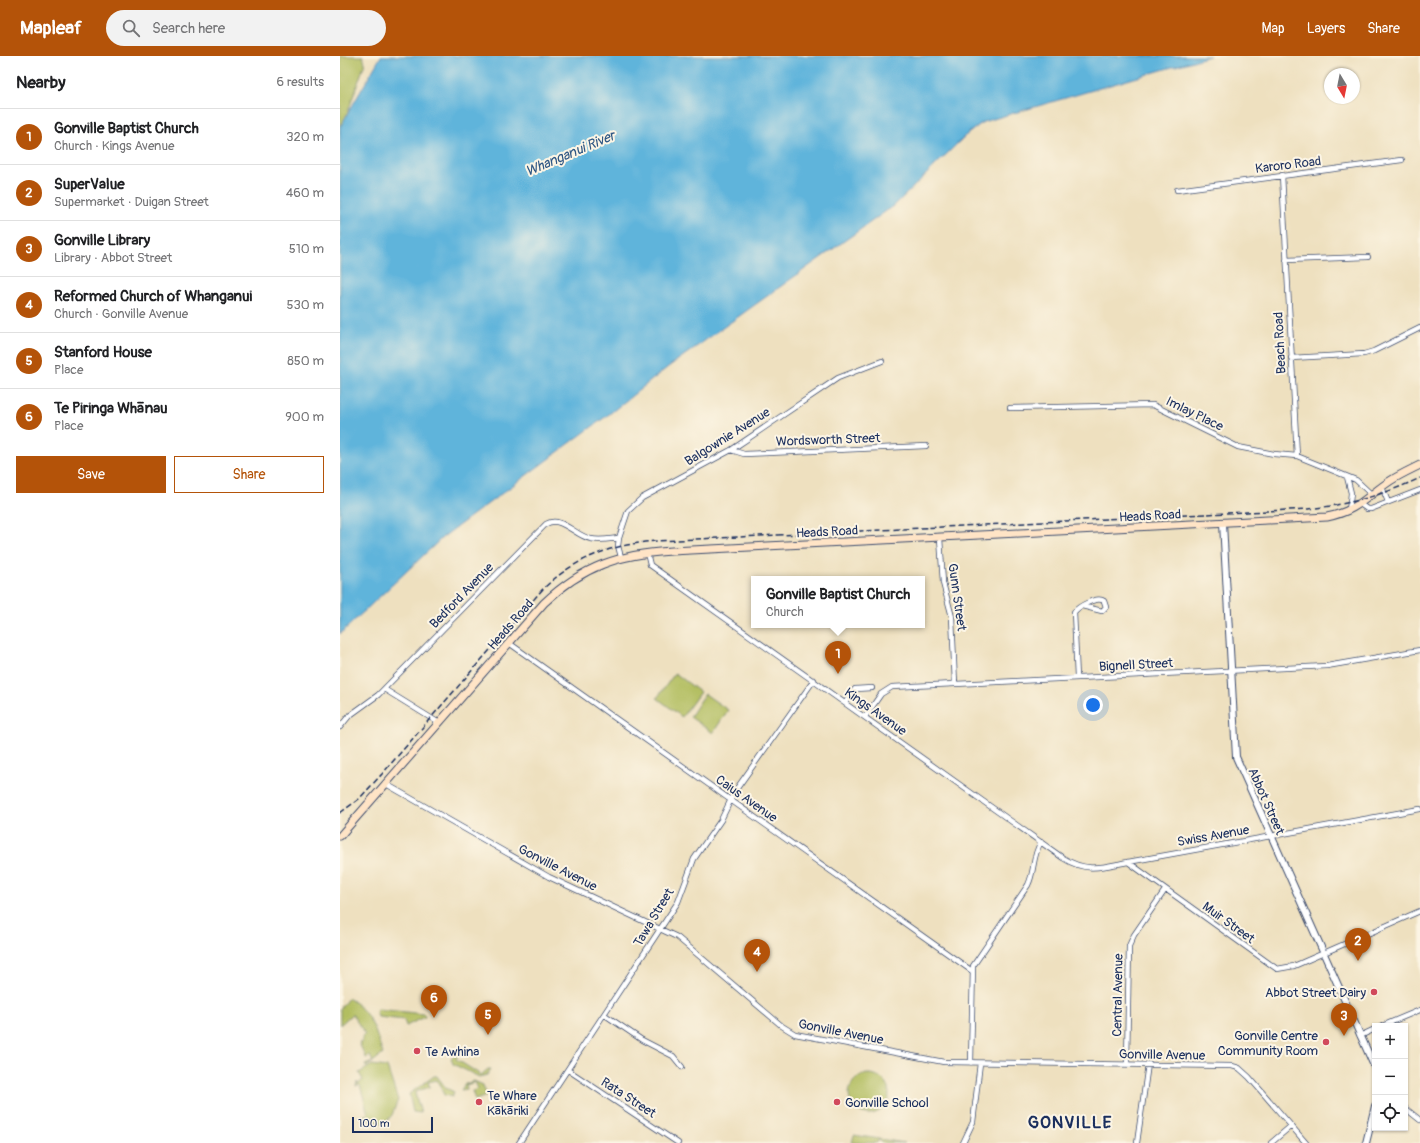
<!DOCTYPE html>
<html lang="en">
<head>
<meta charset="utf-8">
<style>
	:root { --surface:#fff; --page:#f2f2f2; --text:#202124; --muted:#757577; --line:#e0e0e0; --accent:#b45309 }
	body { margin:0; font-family:Pangolin,sans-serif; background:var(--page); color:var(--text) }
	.controls { position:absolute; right:12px; bottom:12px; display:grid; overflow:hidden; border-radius:0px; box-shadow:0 1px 3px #0004 }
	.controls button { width:36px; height:36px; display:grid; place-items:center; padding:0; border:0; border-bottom:1px solid var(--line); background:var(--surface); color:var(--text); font:20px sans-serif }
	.compass { position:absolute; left:984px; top:12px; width:36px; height:36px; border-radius:50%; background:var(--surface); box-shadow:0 1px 3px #0004; rotate:170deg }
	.scale { position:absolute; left:12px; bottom:10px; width:81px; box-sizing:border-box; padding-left:4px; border:2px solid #1b2f5e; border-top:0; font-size:11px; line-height:14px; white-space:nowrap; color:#1b2f5e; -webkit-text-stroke:3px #fcf5e5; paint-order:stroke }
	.you { position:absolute; left:753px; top:649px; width:14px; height:14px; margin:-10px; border:3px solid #fff; border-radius:50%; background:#1a73e8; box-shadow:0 0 0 6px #1a73e833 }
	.badge { display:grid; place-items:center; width:26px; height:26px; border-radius:50%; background:var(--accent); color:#fff; font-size:13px; font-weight:700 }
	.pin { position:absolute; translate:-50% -33px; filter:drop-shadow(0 1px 2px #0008) }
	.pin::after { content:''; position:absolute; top:21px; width:14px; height:12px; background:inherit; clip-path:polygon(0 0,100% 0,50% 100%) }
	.popup { position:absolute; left:411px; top:520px; width:174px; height:52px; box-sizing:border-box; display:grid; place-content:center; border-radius:0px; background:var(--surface); filter:drop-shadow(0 1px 3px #0005); font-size:13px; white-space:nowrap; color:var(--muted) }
	.popup b { font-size:15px; color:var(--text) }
	.popup::after { content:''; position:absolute; left:50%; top:100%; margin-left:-8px; border:8px solid transparent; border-top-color:var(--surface) }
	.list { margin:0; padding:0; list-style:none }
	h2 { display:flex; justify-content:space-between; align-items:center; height:52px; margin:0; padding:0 16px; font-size:17px }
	h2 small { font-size:13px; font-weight:400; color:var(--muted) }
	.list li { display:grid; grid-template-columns:26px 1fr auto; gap:12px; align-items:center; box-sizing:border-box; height:56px; padding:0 16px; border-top:1px solid var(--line) }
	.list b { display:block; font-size:15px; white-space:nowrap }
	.list p { margin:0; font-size:13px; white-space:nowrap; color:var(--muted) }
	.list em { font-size:13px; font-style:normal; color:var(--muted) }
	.actions { display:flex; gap:8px; padding:12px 16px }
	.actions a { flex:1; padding:9px 0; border:1px solid var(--accent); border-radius:0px; text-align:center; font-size:14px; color:var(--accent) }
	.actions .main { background:var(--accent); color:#fff }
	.icon { flex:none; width:22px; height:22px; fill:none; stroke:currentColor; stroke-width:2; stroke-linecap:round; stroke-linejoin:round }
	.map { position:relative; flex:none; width:1080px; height:1087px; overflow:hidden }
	header { display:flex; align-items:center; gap:24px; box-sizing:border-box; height:56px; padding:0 20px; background:var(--accent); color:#fff }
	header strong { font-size:19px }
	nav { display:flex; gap:22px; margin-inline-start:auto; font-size:14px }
	.search { width:280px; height:36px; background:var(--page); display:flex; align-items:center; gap:10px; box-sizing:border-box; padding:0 14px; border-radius:22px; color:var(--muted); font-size:15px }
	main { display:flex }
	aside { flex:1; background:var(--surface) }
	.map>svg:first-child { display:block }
	.green { fill:#b2be60; stroke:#66765f }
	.water { fill:#5eb4db; stroke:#3c729c }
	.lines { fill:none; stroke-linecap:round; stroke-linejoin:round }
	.minor-casing { stroke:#3b4a6d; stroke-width:6 }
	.tertiary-casing { stroke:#3b4a6d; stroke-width:8 }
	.secondary-casing { stroke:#3b4a6d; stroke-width:9 }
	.minor { stroke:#fff; stroke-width:4.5 }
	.tertiary { stroke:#fff; stroke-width:6 }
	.secondary { stroke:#ffe4c6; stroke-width:7 }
	.rail { stroke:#1b2f5e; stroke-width:1.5; stroke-dasharray:6 3; stroke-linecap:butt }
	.poi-dot { fill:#d1495b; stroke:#fcf5e5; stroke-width:1.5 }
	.labels { text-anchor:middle; stroke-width:4; stroke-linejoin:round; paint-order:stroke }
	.street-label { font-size:13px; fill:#1b2f5e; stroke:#fcf5e5 }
	.poi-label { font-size:13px; fill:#1b2f5e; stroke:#fcf5e5; text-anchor:start }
	.water-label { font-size:14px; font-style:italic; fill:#2f5784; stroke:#fcf5e5 }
	.district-label { font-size:17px; font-weight:bold; letter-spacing:1px; fill:#1b2f5e; stroke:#fcf5e5 }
</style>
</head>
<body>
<header>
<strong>Mapleaf</strong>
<div class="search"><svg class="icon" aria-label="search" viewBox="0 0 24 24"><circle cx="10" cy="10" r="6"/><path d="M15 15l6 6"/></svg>Search here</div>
<nav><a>Map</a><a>Layers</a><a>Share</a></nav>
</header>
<main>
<aside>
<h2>Nearby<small>6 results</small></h2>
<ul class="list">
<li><span class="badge">1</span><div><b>Gonville Baptist Church</b><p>Church · Kings Avenue</p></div><em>320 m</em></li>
<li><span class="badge">2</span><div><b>SuperValue</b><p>Supermarket · Duigan Street</p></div><em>460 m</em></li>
<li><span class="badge">3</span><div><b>Gonville Library</b><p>Library · Abbot Street</p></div><em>510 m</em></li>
<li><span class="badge">4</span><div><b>Reformed Church of Whanganui</b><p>Church · Gonville Avenue</p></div><em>530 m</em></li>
<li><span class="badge">5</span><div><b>Stanford House</b><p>Place</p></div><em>850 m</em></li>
<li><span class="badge">6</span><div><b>Te Piringa Whānau</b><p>Place</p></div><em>900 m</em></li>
</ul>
<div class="actions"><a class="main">Save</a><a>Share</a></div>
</aside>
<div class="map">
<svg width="1080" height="1087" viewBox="0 0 1080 1087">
	<rect width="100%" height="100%" fill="#fcf5e5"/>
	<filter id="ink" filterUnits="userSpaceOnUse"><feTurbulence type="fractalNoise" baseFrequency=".025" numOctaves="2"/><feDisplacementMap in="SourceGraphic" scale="8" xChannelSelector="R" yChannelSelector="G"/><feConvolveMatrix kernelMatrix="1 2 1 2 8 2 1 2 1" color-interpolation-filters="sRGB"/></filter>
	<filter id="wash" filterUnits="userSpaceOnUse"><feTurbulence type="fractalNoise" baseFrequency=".012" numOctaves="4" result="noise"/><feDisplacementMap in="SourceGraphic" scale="16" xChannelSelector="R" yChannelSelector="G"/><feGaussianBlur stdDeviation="0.9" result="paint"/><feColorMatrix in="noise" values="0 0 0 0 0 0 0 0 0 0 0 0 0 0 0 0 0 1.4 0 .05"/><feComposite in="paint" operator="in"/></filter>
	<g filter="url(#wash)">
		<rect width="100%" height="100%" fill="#eee0bf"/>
		<path class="green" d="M 0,0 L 23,0 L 25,7 L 0,78 Z
			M 335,617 L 360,636 L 342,661 L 317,642 Z
			M 365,638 L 388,654 L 373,677 L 350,661 Z
			M 8,942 C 31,956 35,974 43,998 L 26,1011 L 25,1009 L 33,1006 L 30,1000 L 26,1002 L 19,987 L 22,986 L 22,981 L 25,978 L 12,958 L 0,969 L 0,953 Z
			M 38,953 L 84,958 L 85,961 L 66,970 L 64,964 L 38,961 L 36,955 Z
			M 116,998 L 118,999 L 116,1003 L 141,1019 L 148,1013 L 151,1013 L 147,1019 L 139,1021 L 113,1008 L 111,1002 Z
			M 32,1009 L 47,1011 L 58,1044 L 52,1059 L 44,1068 L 19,1061 L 28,1058 L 20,1029 L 16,1030 L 17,1026 L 18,1028 L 23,1024 L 19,1017 Z
			M509 1038a20 20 0 1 1 40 0a20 20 0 1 1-40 0Z
			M 94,1020 L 97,1020 L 106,1032 L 114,1036 L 112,1041 L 104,1039 L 97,1024 L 88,1026 L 90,1031 L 77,1035 L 75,1037 L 81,1057 L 73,1056 L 69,1038 Z
			M 134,1025 L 143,1029 L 147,1040 L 135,1044 L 132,1035 L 138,1033 L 135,1026 L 126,1029 L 127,1033 L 121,1034 L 125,1028 Z
			M 514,1079 L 565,1087 L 541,1087 L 541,1085 L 538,1084 L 537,1087 L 512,1087 Z"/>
		<path class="water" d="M 41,0 L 870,0 L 643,66 L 625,80 L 556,148 L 328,311 L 268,359 L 103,481 L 0,578 L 0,71 Z"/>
	</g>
	<g filter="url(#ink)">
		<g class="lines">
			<g class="minor-casing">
				<path id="minor" d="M 942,119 L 957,400
					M 837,134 L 1062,104
					M 946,204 L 1028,201
					M 951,302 L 1024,298 L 1034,295 L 1080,272
					M 670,352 L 813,349 L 898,391 L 934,398 L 957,400 L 1016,424 L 1032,439
					M 391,394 L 404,398 L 586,390
					M 1007,421 L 1011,437 L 1009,455
					M 1042,431 L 1048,446
					M 1020,448 L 1027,453 L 1031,453 L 1080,434
					M 600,482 L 603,527 L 612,561 L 615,628
					M 307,497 L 310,509 L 723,802 C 747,817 762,811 788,806 L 1080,753
					M 281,501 L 278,490 L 279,482 L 288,455 L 302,442 L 391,394 L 498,322 L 542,305
					M 169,587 L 632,915
					M 737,622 L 734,556 C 739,550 757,540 764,545 L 766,551 L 762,555 L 742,550
					M 44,633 L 99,667
					M 505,647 L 515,633 L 532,632
					M 525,661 L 541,638 L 552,631 L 987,610 L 1080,594
					M 0,671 L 9,660 L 38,639 L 206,468 C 221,459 235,480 251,483 C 260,485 269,483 279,482
					M 46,728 L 209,821 L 337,881 L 442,970 L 455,978 L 604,1006 L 892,1010 L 899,1012 L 909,1021 L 966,1087
					M 788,806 L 937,913 L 954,910 L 1080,855
					M 265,959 L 302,984 L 333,1000 L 342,1011
					M 1042,970 L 1080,954
					M 1020,980 L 1035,973
					M 631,1007 L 633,910 L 688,829 C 695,815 692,800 701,786
					M 787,1008 L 789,890 L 794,879 L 825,834
					M 228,1014 L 338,1087
					M 1065,1052 L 1080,1064
					M 179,1087 L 338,846 L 354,803 L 381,764 L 395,735 L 474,624
					M 623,1087 L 633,1066 L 640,1007
					M 797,1087 L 808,1008
					M 931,1087 L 951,1070"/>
			</g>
			<g class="tertiary-casing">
				<path id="tertiary" d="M 883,467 L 896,701 L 1035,1012
					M 1026,1087 L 1035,1050"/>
			</g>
			<g class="secondary-casing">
				<path id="secondary" d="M 0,780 L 204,547 C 243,510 279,498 332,495 L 987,461 C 1017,455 1026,441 1050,425 C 1059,419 1070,414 1080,409"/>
			</g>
			<use href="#minor" class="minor"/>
			<use href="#tertiary" class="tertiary"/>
			<use href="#secondary" class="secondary"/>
			<path class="rail" d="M 0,757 L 19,743 L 42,718 L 202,534 C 234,502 273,488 317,485 L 968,453 C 1007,449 1044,439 1080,422"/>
		</g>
	</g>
	<g class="poi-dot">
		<circle cx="1034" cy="936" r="4"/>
		<circle cx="986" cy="986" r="4"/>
		<circle cx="77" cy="995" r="4"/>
		<circle cx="139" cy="1046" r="4"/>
		<circle cx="497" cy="1046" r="4"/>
	</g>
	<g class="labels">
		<g class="street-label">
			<text transform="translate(948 108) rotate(-7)" y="5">Karoro Road</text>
			<text transform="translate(939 287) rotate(-93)" y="5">Beach Road</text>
			<text transform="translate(855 357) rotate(26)" y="5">Imlay Place</text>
			<text transform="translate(387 380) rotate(-32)" y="5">Balgownie Avenue</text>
			<text transform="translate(488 383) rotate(-2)" y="5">Wordsworth Street</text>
			<text transform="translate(810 459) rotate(-3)" y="5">Heads Road</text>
			<text transform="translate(487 475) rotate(-3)" y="5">Heads Road</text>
			<text transform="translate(121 539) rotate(-46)" y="5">Bedford Avenue</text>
			<text transform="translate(618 541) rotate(82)" y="5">Gunn Street</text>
			<text transform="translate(170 568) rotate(-49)" y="5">Heads Road</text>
			<text transform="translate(796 608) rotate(-3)" y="5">Bignell Street</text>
			<text transform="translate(536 655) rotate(35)" y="5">Kings Avenue</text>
			<text transform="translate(407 742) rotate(35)" y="5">Caius Avenue</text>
			<text transform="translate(927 745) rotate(66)" y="5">Abbot Street</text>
			<text transform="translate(873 779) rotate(-10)" y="5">Swiss Avenue</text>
			<text transform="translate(218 811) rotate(27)" y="5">Gonville Avenue</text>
			<text transform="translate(313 861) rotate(-59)" y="5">Tawa Street</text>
			<text transform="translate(889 866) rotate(36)" y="5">Muir Street</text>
			<text transform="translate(777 939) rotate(-89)" y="5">Central Avenue</text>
			<text transform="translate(501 975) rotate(11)" y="5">Gonville Avenue</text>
			<text transform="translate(822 998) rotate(1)" y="5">Gonville Avenue</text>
			<text transform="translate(289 1041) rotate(33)" y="5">Rata Street</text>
		</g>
		<g class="poi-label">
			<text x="1026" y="941" text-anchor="end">Abbot Street Dairy</text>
			<text x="978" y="984" text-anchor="end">Gonville Centre<tspan x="978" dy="15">Community Room</tspan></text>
			<text x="85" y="1000">Te Awhina</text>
			<text x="147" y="1044">Te Whare<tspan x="147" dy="15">Kākāriki</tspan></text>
			<text x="505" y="1051">Gonville School</text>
		</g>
		<g class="water-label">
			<text transform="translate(230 97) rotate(-23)" y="5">Whanganui River</text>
		</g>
		<g class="district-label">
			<text x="730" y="1072">GONVILLE</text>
		</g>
	</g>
</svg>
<div class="controls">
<button>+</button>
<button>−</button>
<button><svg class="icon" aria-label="locate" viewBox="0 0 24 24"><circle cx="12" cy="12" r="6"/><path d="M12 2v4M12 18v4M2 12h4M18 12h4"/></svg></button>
</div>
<svg class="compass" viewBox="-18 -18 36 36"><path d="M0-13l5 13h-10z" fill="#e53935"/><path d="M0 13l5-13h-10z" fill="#757577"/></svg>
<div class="scale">100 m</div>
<div class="you"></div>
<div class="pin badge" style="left:498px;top:618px">1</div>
<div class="popup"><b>Gonville Baptist Church</b>Church</div>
<div class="pin badge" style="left:1018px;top:905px">2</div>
<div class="pin badge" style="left:1004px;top:980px">3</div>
<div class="pin badge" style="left:417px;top:916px">4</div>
<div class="pin badge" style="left:148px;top:979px">5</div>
<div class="pin badge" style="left:94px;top:962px">6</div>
</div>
</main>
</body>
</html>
